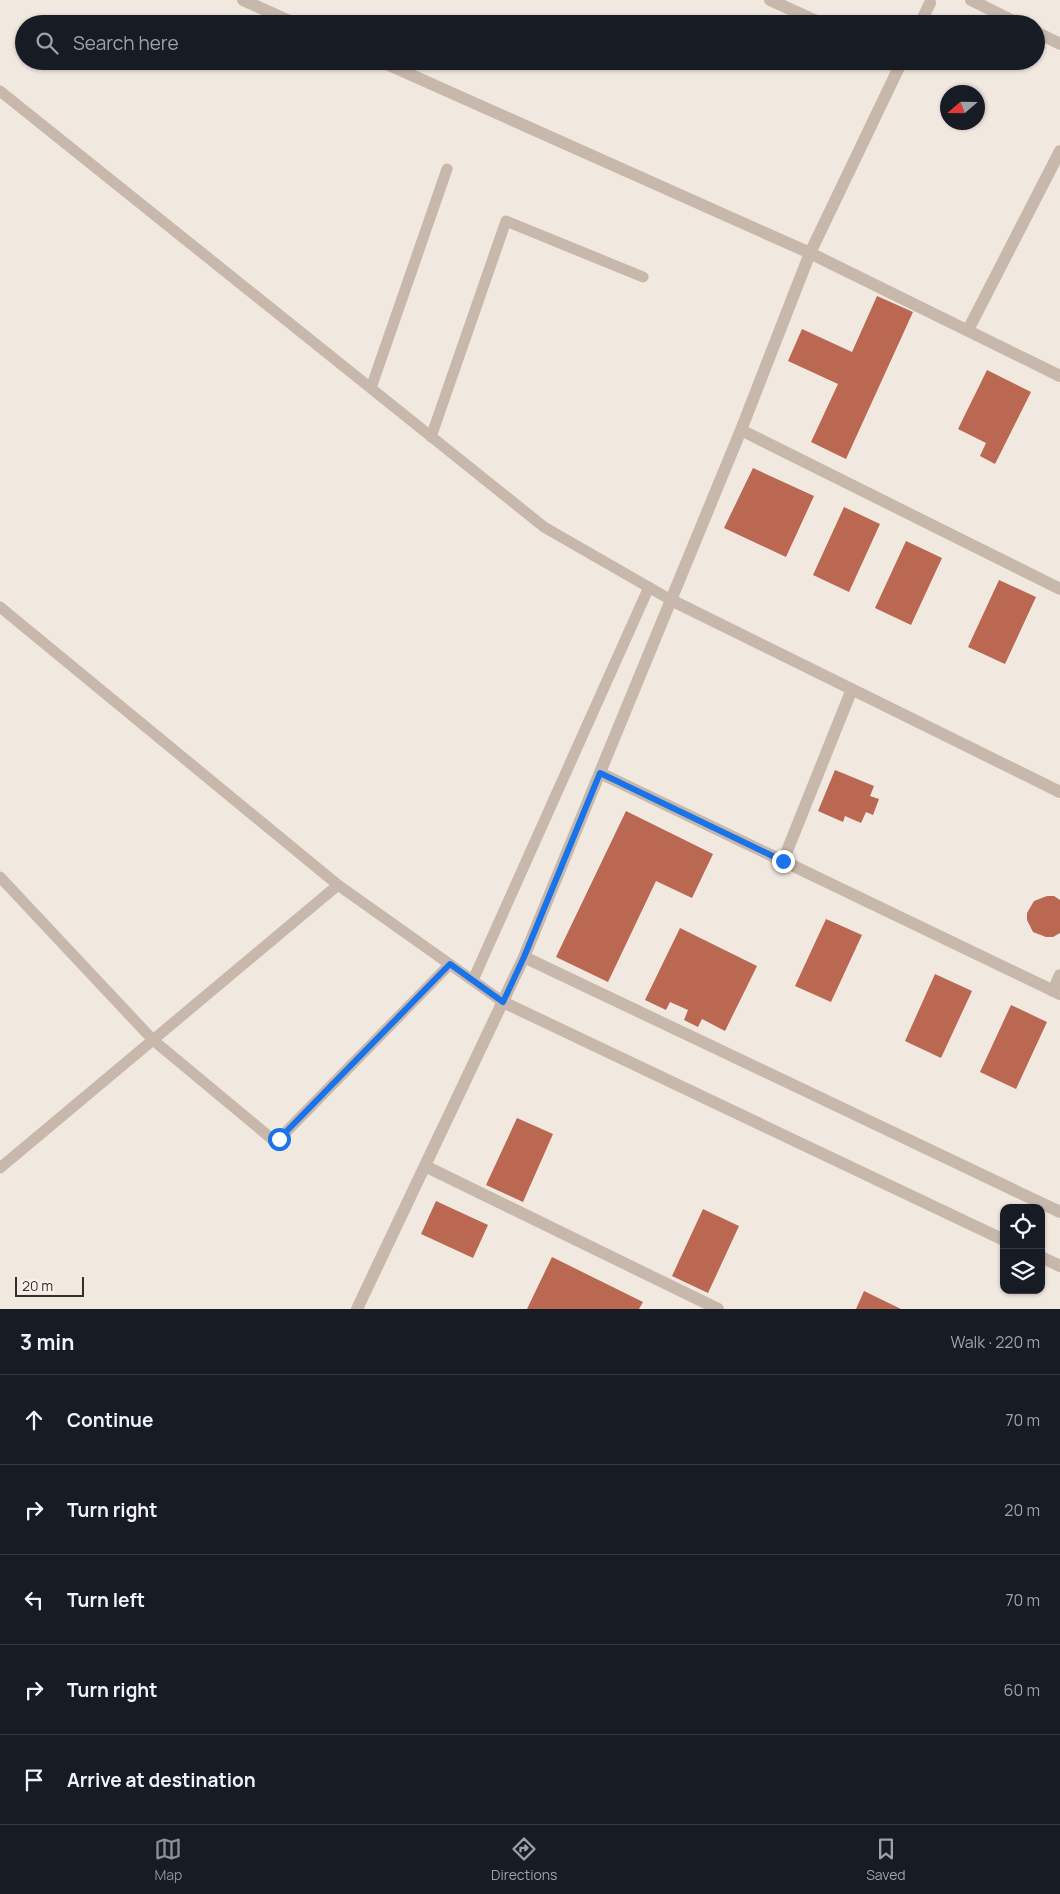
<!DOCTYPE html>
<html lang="en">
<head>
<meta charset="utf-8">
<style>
	:root { --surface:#171b24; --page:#20242c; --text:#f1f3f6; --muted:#9ea1a6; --line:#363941; --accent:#8c9099 }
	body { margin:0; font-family:Manrope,sans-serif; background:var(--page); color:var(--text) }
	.controls { position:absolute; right:15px; bottom:15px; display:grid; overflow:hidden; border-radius:10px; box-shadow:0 1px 4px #0004 }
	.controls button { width:45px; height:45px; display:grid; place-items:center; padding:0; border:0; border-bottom:1px solid var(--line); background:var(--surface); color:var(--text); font:25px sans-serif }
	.compass { position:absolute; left:940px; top:85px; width:45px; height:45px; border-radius:50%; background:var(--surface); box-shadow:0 1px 4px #0004; rotate:250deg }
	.scale { position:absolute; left:15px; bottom:12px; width:69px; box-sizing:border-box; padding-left:5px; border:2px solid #372e2a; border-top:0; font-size:14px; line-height:18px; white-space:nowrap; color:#372e2a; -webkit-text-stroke:4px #f9f2ec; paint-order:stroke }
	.stop { position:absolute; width:15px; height:15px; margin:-11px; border:4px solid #1a73e8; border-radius:50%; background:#fff }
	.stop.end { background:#1a73e8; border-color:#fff; box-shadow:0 1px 5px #0008 }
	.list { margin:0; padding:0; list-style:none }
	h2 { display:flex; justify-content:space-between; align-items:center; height:65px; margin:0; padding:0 20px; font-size:21px }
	h2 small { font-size:16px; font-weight:400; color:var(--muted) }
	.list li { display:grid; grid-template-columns:32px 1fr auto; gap:15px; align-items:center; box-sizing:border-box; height:90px; padding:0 20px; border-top:1px solid var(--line) }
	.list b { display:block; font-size:19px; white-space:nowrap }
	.list em { font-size:16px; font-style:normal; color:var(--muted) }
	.icon { flex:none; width:28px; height:28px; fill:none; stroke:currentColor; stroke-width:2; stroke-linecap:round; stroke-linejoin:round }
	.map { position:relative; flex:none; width:1060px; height:1309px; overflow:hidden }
	.search { position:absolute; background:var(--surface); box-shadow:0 1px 4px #0004; left:15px; right:15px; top:15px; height:55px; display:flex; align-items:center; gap:12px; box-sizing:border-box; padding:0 18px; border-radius:28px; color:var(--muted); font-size:19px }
	.sheet { height:515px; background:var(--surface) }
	nav { display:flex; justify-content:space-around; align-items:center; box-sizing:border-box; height:70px; border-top:1px solid var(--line); background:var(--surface); font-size:14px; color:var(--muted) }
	nav a { display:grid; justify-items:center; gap:2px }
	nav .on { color:var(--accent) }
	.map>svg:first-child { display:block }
	.building { fill:#bb6853 }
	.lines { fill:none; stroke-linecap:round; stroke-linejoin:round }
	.service { stroke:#c8b8ac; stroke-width:11 }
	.minor { stroke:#c8b8ac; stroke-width:12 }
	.route { stroke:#1a73e8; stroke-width:6 }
</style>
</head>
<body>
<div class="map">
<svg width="1060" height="1309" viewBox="0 0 1060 1309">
	<rect width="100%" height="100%" fill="#f1e8e0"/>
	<path class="building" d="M 877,296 L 913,312 L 846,459 L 811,442 L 838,384 L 788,361 L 802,329 L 852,352 Z
		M 987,370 L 1031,392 L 995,464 L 980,456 L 986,443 L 958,429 Z
		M 753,468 L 814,496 L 786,557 L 724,528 Z
		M 844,507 L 880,524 L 849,592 L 813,575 Z
		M 906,541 L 942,558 L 911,625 L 875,608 Z
		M 999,580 L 1036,597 L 1005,664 L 968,647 Z
		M 835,770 L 874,786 L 870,796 L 879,799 L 873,815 L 866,812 L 861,823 L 845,816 L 843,822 L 818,811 Z
		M 626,811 L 713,854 L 692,898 L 656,881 L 608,982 L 556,957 Z
		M 1047,896 L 1054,896 L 1060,900 L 1060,933 L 1053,937 L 1046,937 L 1033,932 L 1027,920 L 1027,913 L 1034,901 Z
		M 826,919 L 862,935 L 831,1002 L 795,986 Z
		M 680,928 L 757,966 L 725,1031 L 702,1019 L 698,1027 L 684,1020 L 688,1010 L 670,1002 L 666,1010 L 645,1000 Z
		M 935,974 L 972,991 L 941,1058 L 905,1041 Z
		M 1011,1005 L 1047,1022 L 1016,1089 L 980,1072 Z
		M 517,1118 L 553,1134 L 523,1202 L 486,1185 Z
		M 436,1201 L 488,1225 L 473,1258 L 421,1234 Z
		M 703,1209 L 739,1226 L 708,1293 L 672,1276 Z
		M 552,1257 L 643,1302 L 639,1309 L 527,1309 Z
		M 864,1291 L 901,1309 L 856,1309 Z"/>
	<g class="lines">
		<path class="service" d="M 0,91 L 544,527 L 671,600
			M 371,388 L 447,169
			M 431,437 L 506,221 L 643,277
			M 0,607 L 338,885 L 503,1002
			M 0,877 L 153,1040 L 272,1139 L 279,1139 L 284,1134 L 450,964
			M 473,980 L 649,587
			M 0,1168 L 338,885"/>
		<path class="minor" d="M 243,0 L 296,24
			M 770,0 L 823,24
			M 971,0 L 1019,24
			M 920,24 L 930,3
			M 1036,32 L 1060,44
			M 380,61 L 810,253 L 1060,376
			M 968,330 L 1060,151
			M 741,430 L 1060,589
			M 671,600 L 1060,792
			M 600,773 L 1060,994
			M 783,861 L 852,689
			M 524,957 L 1060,1212
			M 1053,991 L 1060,975
			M 503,1002 L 1004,1240
			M 425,1166 L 718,1309
			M 1041,1257 L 1060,1266
			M 357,1309 L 524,957 L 741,430 L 810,253 L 902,61"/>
	</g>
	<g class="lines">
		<path class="route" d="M 279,1139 L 450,964 L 503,1002 L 524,957 L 600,773 L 783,861"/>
	</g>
</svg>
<div class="controls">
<button><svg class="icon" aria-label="locate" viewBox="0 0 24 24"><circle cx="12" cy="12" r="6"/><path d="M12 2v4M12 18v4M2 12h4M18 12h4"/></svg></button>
<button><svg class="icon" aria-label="layers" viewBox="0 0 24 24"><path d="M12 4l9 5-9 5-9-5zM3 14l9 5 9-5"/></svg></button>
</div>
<svg class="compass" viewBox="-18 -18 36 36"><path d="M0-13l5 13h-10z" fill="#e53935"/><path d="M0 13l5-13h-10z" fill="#9ea1a6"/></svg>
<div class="scale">20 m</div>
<div class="stop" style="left:279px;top:1139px"></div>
<div class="stop end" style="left:783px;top:861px"></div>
<div class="search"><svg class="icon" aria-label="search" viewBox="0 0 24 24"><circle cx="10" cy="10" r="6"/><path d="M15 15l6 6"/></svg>Search here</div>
</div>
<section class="sheet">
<h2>3 min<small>Walk · 220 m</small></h2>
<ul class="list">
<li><svg class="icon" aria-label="ahead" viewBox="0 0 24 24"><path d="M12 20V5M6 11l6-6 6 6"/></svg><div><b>Continue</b></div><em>70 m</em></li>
<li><svg class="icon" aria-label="right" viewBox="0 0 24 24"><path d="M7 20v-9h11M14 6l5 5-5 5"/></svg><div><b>Turn right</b></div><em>20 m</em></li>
<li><svg class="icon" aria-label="left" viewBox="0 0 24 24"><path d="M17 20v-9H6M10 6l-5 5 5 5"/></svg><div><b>Turn left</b></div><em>70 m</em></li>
<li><svg class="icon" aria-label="right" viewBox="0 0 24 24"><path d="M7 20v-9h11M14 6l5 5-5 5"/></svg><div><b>Turn right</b></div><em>60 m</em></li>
<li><svg class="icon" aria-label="arrive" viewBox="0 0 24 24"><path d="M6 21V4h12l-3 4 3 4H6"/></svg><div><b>Arrive at destination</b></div></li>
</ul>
</section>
<nav>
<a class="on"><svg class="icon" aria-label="map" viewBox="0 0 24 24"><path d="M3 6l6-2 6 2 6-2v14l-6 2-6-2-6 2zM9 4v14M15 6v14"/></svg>Map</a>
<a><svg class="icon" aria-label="directions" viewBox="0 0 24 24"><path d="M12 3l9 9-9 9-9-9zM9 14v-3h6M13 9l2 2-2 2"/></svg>Directions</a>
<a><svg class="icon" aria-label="saved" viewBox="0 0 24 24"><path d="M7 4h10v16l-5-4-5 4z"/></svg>Saved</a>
</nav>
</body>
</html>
